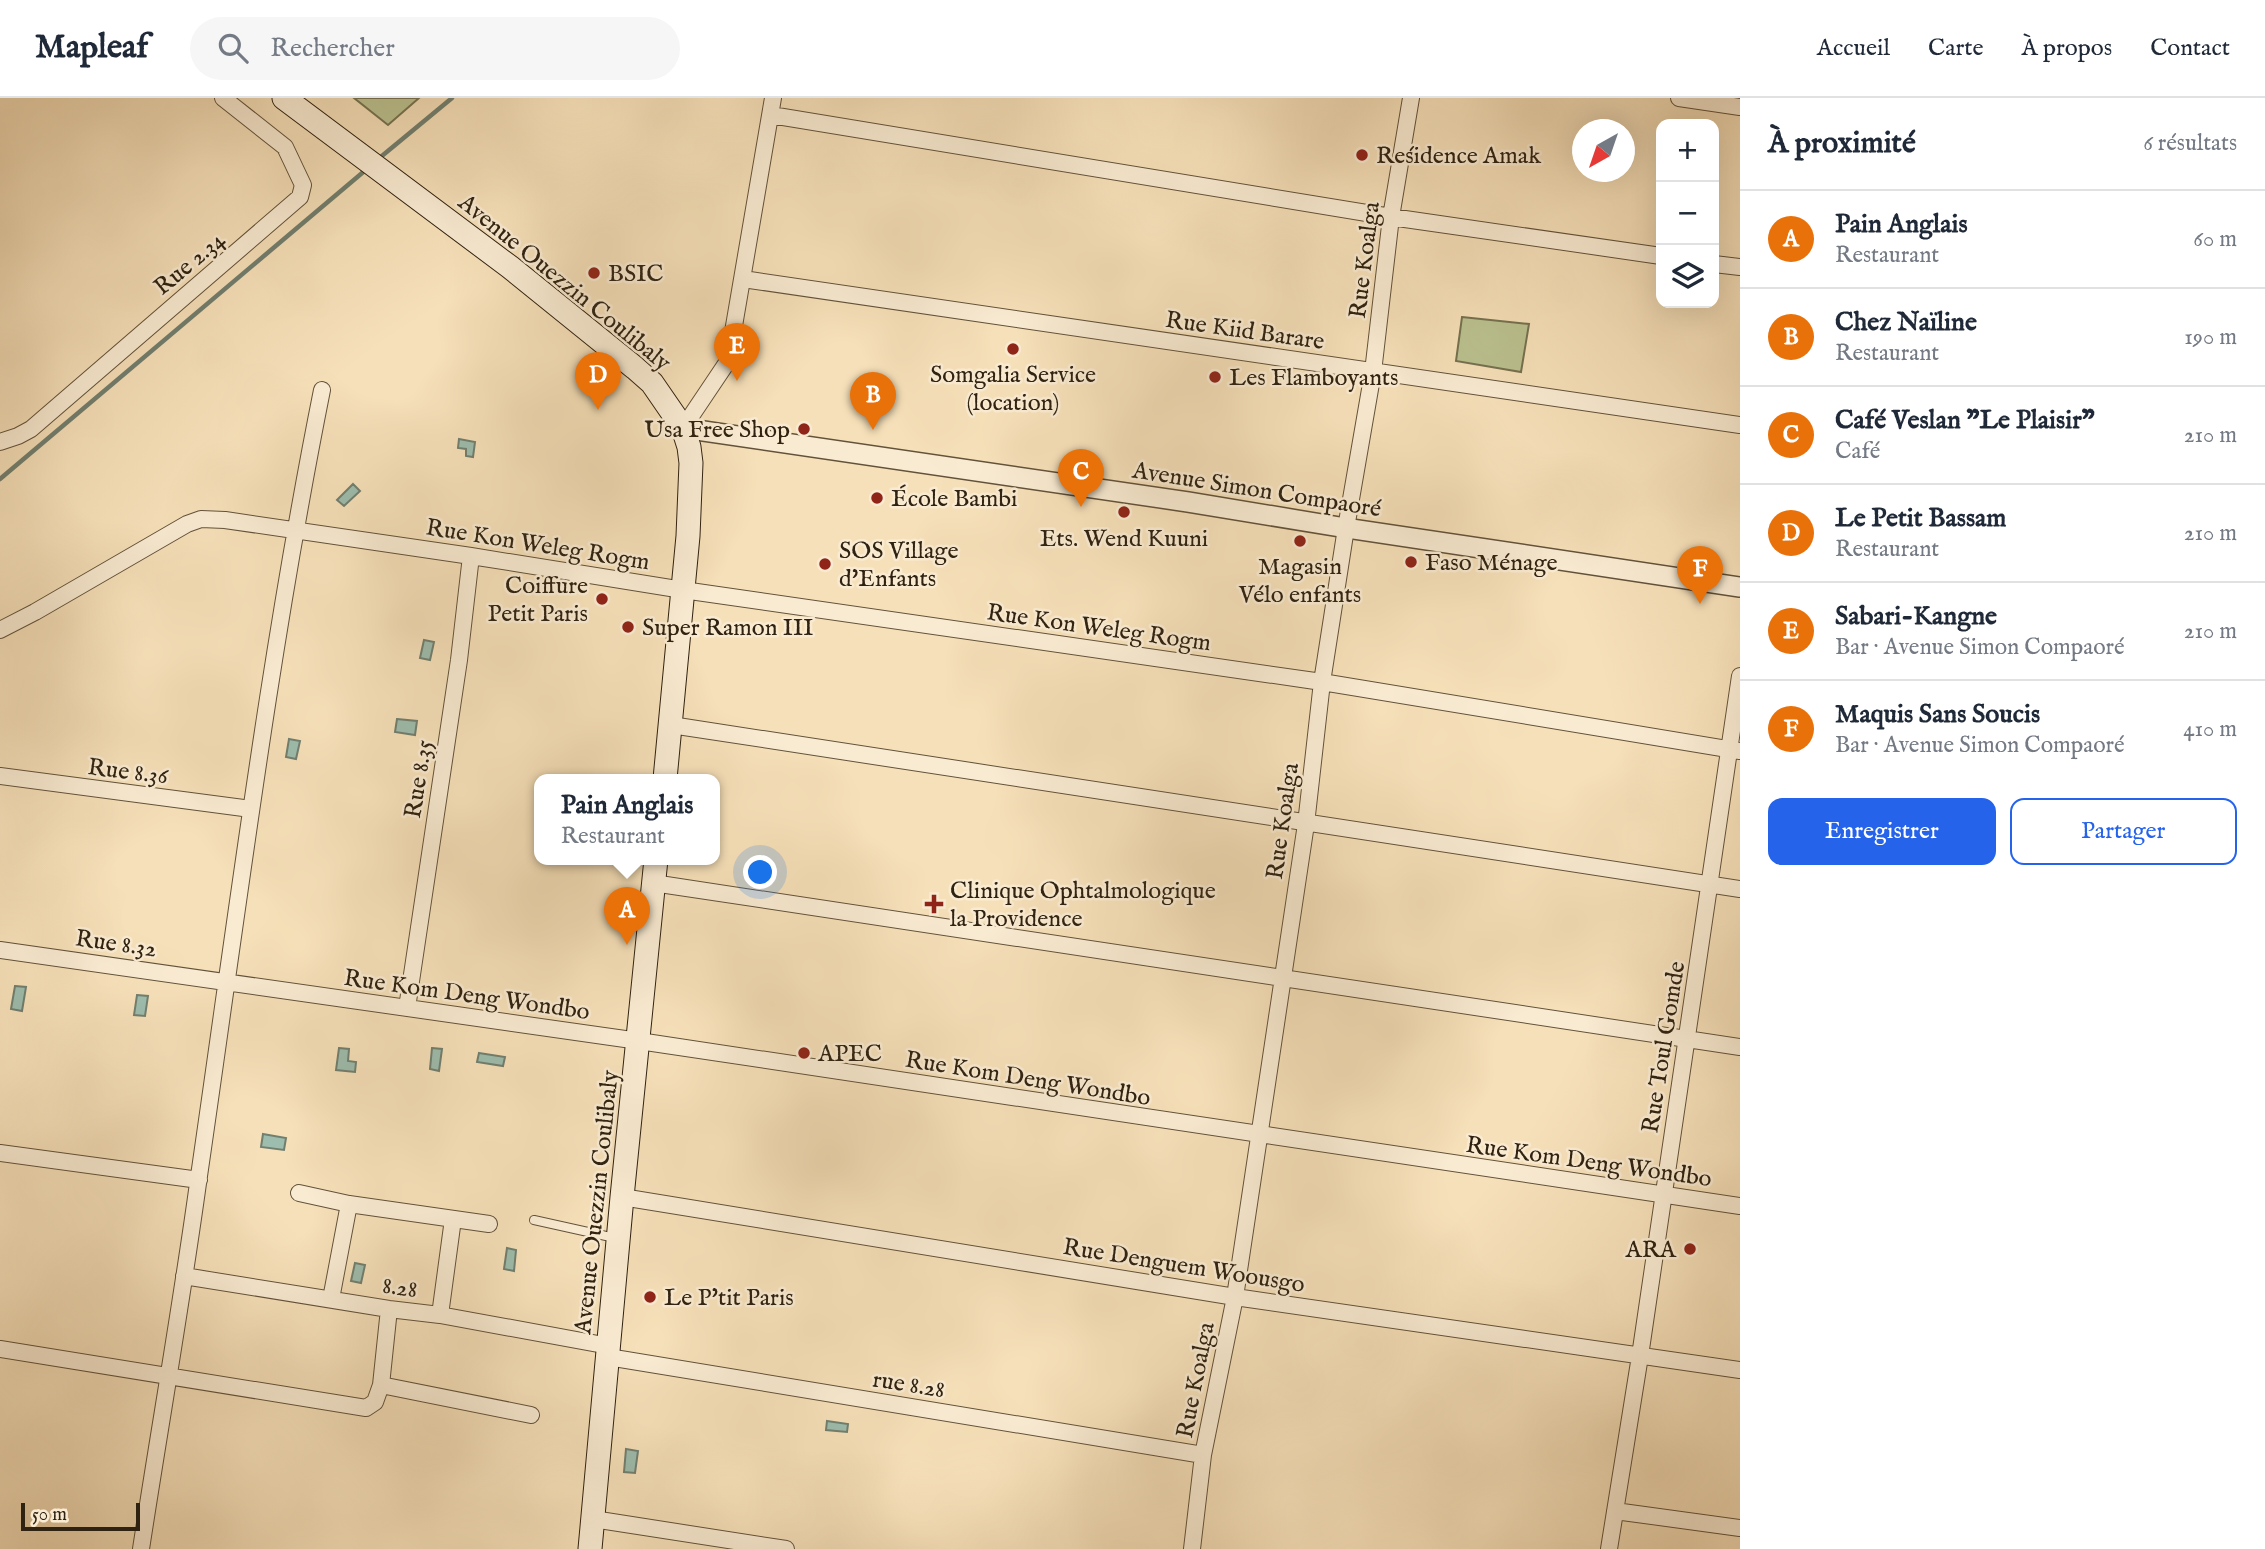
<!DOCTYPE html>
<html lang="fr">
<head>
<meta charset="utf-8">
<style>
	:root { --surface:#fff; --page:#f6f6f7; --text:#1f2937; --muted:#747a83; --line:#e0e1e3; --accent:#2563eb }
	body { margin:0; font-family:"IM FELL English",serif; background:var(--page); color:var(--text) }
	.controls { position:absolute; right:21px; top:21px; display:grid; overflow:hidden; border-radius:14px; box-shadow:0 7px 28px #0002 }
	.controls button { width:63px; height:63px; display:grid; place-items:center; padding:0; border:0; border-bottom:2px solid var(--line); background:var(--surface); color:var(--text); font:35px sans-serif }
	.compass { position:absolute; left:1572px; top:21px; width:63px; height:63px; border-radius:50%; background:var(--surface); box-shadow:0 7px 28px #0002; rotate:220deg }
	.scale { position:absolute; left:21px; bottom:18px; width:119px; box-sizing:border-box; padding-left:7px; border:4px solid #302210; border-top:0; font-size:19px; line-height:24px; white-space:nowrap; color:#302210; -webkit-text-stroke:5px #f9ebd2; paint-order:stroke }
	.you { position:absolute; left:761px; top:775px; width:24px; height:24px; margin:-18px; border:5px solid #fff; border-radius:50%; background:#1a73e8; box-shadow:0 0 0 10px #1a73e833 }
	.badge { display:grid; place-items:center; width:46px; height:46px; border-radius:50%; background:var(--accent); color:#fff; font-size:23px; font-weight:700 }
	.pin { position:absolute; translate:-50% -58px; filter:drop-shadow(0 2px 4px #0008) }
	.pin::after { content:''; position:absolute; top:37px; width:24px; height:21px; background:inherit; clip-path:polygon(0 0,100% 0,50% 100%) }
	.popup { position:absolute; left:534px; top:676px; width:186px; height:91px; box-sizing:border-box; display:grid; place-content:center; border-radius:14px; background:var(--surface); filter:drop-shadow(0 2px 5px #0005); font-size:23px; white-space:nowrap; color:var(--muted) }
	.popup b { font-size:26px; color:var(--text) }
	.popup::after { content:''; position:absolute; left:50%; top:100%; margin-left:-14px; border:14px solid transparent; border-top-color:var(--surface) }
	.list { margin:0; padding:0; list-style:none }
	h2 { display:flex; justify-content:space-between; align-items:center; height:91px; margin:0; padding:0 28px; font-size:30px }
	h2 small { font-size:23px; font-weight:400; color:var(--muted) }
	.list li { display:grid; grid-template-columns:46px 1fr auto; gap:21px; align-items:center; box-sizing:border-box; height:98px; padding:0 28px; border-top:2px solid var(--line) }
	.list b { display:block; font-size:26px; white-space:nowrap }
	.list p { margin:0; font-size:23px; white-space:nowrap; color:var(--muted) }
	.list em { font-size:23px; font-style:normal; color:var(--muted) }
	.actions { display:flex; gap:14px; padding:21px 28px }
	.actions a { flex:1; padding:16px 0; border:2px solid var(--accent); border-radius:14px; text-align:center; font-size:24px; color:var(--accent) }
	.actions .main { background:var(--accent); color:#fff }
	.icon { flex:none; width:38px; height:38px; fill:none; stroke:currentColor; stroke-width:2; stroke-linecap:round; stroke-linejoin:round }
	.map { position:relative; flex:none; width:1740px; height:1451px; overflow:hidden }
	header { display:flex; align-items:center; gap:42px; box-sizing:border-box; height:98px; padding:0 35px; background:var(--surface); border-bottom:2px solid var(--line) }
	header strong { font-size:33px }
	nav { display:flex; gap:38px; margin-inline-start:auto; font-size:24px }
	.search { width:490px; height:63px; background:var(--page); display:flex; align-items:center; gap:18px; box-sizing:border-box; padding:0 24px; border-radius:38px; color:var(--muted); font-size:26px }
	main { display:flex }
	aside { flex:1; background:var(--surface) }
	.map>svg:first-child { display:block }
	.green { fill:#bbc290; stroke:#767250; stroke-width:2 }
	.water { fill:#9dbdae; stroke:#717f6f; stroke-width:2 }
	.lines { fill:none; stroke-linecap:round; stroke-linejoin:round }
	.stream { stroke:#717f6f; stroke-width:4.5 }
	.service-casing { stroke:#62523a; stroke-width:10 }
	.minor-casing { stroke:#62523a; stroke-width:18 }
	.tertiary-casing { stroke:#62523a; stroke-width:22 }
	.secondary-casing { stroke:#302210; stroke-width:25 }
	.service { stroke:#f9ebd2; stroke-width:8 }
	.minor { stroke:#f9ebd2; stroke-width:16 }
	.tertiary { stroke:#f9ebd2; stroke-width:19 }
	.secondary { stroke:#f9ebd2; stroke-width:23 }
	.poi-dot { fill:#8f2418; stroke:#f9ebd2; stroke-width:2.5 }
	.labels { text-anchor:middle; stroke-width:5; stroke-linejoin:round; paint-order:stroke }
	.poi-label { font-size:24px; fill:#302210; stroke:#f9ebd2; text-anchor:start }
	.street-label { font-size:24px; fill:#302210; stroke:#f9ebd2 }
</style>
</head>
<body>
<header>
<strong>Mapleaf</strong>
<div class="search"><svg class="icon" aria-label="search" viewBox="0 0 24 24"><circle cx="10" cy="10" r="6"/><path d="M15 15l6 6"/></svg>Rechercher</div>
<nav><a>Accueil</a><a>Carte</a><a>À propos</a><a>Contact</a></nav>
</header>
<main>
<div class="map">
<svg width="1740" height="1451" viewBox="0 0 1740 1451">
	<rect width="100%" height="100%" fill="#f6e0b9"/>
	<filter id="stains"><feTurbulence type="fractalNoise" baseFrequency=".00286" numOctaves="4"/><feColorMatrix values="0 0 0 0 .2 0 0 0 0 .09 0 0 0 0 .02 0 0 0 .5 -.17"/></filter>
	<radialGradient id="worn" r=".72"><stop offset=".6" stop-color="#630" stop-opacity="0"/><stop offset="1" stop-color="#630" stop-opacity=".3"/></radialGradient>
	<path class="green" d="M 354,0 L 419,0 L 388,27 Z
		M 1462,219 L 1529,226 L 1521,274 L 1456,263 Z"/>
	<path class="water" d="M 459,341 L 475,344 L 473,359 L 466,358 L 466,351 L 458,350 Z
		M 353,386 L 360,393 L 344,408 L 337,402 Z
		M 424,542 L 434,544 L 430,562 L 420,560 Z
		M 397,621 L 417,623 L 415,637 L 395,634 Z
		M 289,641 L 300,643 L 296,661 L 286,659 Z
		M 15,888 L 26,889 L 22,913 L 11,911 Z
		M 137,897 L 148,898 L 145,918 L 134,917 Z
		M 339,950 L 349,951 L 348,963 L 356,964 L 355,974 L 336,972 Z
		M 432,950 L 442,951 L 439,973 L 430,971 Z
		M 479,955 L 505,959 L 503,968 L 477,964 Z
		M 263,1036 L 286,1040 L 284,1052 L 261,1049 Z
		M 507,1150 L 516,1152 L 514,1173 L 504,1171 Z
		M 355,1165 L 365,1167 L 361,1185 L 351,1183 Z
		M 827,1323 L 848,1326 L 847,1334 L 826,1332 Z
		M 626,1351 L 638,1353 L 635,1375 L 624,1374 Z"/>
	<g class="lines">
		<path class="stream" d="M 377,62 L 452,0
			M 0,381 L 368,70"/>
		<g class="service-casing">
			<path id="service" d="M 534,1122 L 615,1140"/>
		</g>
		<g class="minor-casing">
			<path id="minor" d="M 1679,0 L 1740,9
				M 771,17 L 1391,119 L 1661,158
				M 1714,166 L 1740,169
				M 743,181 L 1740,327
				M 683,330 L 728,263 L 773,0
				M 0,344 L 18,338 L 31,331 L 300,99 L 303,87 L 285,49 L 223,0
				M 0,532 L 35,514 L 187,426 L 201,421 L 225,422 L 471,458 L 683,492 L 1322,584 L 1740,653
				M 671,627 L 1740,791
				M 0,678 L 251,711
				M 653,785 L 1740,949
				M 0,852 L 639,943 L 1740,1108
				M 407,910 L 459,562 L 471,458
				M 0,1055 L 199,1082
				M 299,1095 L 349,1106 L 489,1126
				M 622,1099 L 1235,1199 L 1740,1272
				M 184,1178 L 389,1211 L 440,1217 L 609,1248
				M 331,1201 L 349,1106
				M 440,1217 L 453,1121
				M 0,1251 L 366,1310 L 375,1304 L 381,1287 L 389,1211
				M 608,1259 L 1203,1357
				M 381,1287 L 531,1317
				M 1615,1413 L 1740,1430
				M 593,1421 L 786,1451
				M 141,1451 C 160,1327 182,1203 199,1078 C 237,816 270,552 322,292
				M 1192,1451 L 1203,1357 L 1235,1199 L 1306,726 L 1322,584 L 1346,430 L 1373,274 L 1391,119 L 1411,0
				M 1609,1451 L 1640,1258 L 1740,578"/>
		</g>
		<g class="tertiary-casing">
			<path id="tertiary" d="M 683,330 L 1188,404 L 1346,430 L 1740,489"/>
		</g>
		<g class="secondary-casing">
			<path id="secondary" d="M 284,0 L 510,169 L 635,270 L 652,285 L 683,330 L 689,349 L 691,365 L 688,438 L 665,681
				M 590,1451 L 622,1099 L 656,761"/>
		</g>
		<use href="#service" class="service"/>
		<use href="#minor" class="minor"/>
		<use href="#tertiary" class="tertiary"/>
		<use href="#secondary" class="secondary"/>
	</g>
	<g class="poi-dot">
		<circle cx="1362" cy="57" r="7"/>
		<circle cx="594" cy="175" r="7"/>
		<circle cx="1013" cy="251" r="7"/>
		<circle cx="1215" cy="279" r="7"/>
		<circle cx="804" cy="331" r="7"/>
		<circle cx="877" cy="400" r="7"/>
		<circle cx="1124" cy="414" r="7"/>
		<circle cx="1300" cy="443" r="7"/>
		<circle cx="1411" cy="464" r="7"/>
		<circle cx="825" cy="466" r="7"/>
		<circle cx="602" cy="501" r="7"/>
		<circle cx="628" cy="529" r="7"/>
		<path d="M930.5 795.5h7v7h7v7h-7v7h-7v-7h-7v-7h7z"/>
		<circle cx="804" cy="955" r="7"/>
		<circle cx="1690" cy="1151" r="7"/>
		<circle cx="650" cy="1199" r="7"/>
	</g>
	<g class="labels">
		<g class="poi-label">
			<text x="1376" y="65">Reśidence Amak</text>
			<text x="608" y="183">BSIC</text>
			<text x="1013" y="284" text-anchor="middle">Somgalia Service<tspan x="1013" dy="28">(location)</tspan></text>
			<text x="1229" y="287">Les Flamboyants</text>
			<text x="790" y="339" text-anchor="end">Usa Free Shop</text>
			<text x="891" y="408">École Bambi</text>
			<text x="1124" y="448" text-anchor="middle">Ets. Wend Kuuni</text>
			<text x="839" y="460">SOS Village<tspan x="839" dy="28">d'Enfants</tspan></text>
			<text x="1425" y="472">Faso Ménage</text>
			<text x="1300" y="476" text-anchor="middle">Magasin<tspan x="1300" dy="28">Vélo enfants</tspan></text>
			<text x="588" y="495" text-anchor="end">Coiffure<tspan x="588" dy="28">Petit Paris</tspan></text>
			<text x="642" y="537">Super Ramon III</text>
			<text x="950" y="800">Clinique Ophtalmologique<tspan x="950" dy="28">la Providence</tspan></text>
			<text x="818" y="963">APEC</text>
			<text x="1676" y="1159" text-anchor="end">ARA</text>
			<text x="664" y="1207">Le P'tit Paris</text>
		</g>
		<g class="street-label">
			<text transform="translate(1364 162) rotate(-83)" y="8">Rue Koalga</text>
			<text transform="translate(189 165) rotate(-40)" y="8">Rue 2.34</text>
			<text transform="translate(565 184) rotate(39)" y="8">Avenue Ouezzin Coulibaly</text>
			<text transform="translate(1245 232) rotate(8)" y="8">Rue Kiid Barare</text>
			<text transform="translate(1257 391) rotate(9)" y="8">Avenue Simon Compaoré</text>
			<text transform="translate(538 446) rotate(9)" y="8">Rue Kon Weleg Rogm</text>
			<text transform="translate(1099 529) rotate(8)" y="8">Rue Kon Weleg Rogm</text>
			<text transform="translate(128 673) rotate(7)" y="8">Rue 8.36</text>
			<text transform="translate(418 681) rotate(-81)" y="8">Rue 8.35</text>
			<text transform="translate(1282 723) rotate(-82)" y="8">Rue Koalga</text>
			<text transform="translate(116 845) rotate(8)" y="8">Rue 8.32</text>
			<text transform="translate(467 896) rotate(8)" y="8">Rue Kom Deng Wondbo</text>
			<text transform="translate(1663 949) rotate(-81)" y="8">Rue Toul Gomde</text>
			<text transform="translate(1028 980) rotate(9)" y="8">Rue Kom Deng Wondbo</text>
			<text transform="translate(1589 1063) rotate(8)" y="8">Rue Kom Deng Wondbo</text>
			<text transform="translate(596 1104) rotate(-84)" y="8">Avenue Ouezzin Coulibaly</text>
			<text transform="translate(1184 1167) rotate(9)" y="8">Rue Denguem Woousgo</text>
			<text transform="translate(400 1189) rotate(8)" y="8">8.28</text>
			<text transform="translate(1195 1282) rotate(-79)" y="8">Rue Koalga</text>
			<text transform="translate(909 1286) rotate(9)" y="8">rue 8.28</text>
		</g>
	</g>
	<rect width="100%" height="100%" filter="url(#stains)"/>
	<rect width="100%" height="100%" fill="url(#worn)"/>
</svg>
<div class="controls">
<button>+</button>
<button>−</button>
<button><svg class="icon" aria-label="layers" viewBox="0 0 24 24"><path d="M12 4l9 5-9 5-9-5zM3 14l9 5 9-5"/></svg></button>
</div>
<svg class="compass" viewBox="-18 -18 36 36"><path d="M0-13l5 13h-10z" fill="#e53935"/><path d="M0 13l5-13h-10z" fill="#747a83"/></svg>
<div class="scale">50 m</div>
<div class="you"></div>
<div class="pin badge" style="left:627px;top:847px;background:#e8710a">A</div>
<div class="popup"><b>Pain Anglais</b>Restaurant</div>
<div class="pin badge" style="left:873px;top:332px;background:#e8710a">B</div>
<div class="pin badge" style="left:1081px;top:409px;background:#e8710a">C</div>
<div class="pin badge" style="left:598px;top:312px;background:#e8710a">D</div>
<div class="pin badge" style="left:737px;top:283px;background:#e8710a">E</div>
<div class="pin badge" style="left:1700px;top:506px;background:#e8710a">F</div>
</div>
<aside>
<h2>À proximité<small>6 résultats</small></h2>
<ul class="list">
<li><span class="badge" style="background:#e8710a">A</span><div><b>Pain Anglais</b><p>Restaurant</p></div><em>60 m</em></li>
<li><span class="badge" style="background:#e8710a">B</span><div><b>Chez Naïline</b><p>Restaurant</p></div><em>190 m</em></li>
<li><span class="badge" style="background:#e8710a">C</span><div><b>Café Veslan &quot;Le Plaisir&quot;</b><p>Café</p></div><em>210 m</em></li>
<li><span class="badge" style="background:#e8710a">D</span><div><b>Le Petit Bassam</b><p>Restaurant</p></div><em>210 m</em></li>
<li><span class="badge" style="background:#e8710a">E</span><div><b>Sabari-Kangne</b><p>Bar · Avenue Simon Compaoré</p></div><em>210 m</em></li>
<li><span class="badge" style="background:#e8710a">F</span><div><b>Maquis Sans Soucis</b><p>Bar · Avenue Simon Compaoré</p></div><em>410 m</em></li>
</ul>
<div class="actions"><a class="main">Enregistrer</a><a>Partager</a></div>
</aside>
</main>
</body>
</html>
